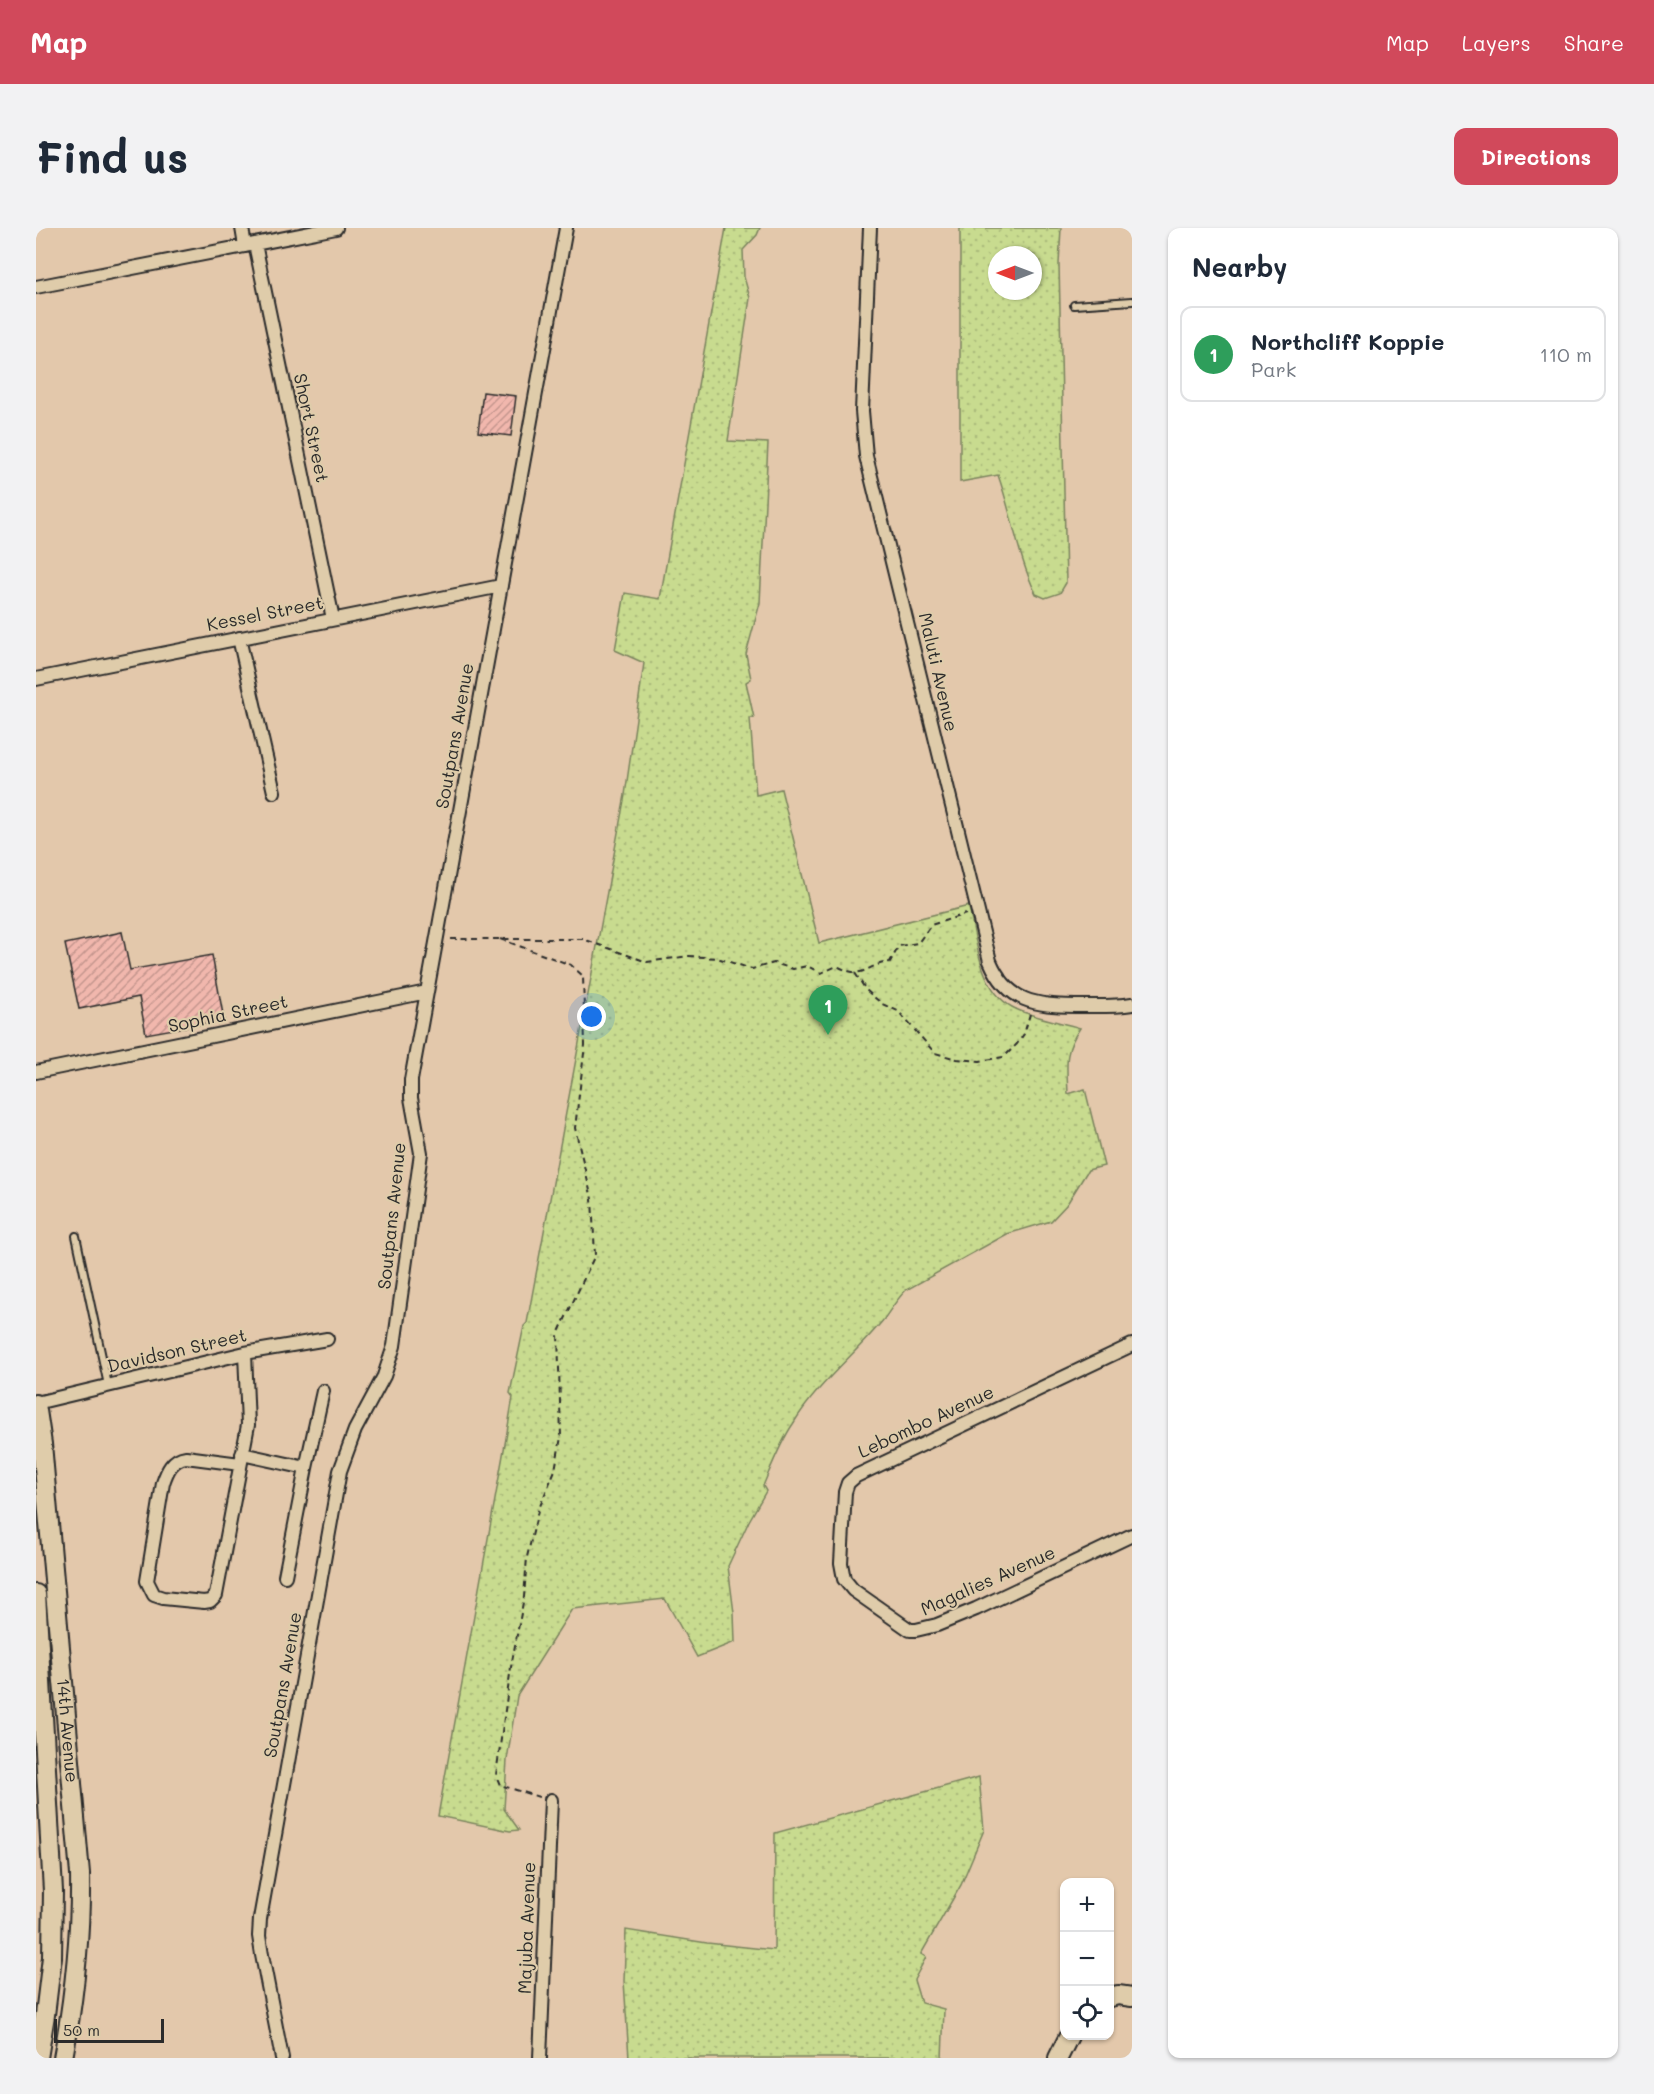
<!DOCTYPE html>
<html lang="en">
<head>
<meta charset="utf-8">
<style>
	:root { --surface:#fff; --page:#f2f2f3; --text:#1f2937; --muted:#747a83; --line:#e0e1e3; --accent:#d1495b }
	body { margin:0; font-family:Mali,sans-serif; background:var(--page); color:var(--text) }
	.controls { position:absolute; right:18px; bottom:18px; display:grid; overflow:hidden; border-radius:12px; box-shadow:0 2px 4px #0004 }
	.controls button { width:54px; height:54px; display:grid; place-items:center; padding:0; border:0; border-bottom:2px solid var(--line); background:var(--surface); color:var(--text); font:30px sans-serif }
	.compass { position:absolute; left:952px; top:18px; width:54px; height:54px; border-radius:50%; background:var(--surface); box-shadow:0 2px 4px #0004; rotate:270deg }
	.scale { position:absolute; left:18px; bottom:15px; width:110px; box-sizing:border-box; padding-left:6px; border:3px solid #2b2b2b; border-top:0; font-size:16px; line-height:21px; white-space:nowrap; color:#2b2b2b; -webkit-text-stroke:4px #dfccaa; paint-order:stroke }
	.you { position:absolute; left:556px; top:789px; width:21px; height:21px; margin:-15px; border:4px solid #fff; border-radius:50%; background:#1a73e8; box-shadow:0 0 0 9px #1a73e833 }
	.badge { display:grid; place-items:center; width:39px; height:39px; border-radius:50%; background:var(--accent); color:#fff; font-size:20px; font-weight:700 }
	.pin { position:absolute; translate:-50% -50px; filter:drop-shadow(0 2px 3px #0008) }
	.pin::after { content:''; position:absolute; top:32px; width:21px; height:18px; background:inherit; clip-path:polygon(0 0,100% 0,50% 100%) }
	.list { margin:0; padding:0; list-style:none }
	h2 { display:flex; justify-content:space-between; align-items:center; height:78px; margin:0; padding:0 24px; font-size:26px }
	h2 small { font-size:20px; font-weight:400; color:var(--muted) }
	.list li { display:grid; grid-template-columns:39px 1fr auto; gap:18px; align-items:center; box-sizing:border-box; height:96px; margin:0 12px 12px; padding:0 12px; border:2px solid var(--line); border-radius:12px }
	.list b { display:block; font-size:22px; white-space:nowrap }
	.list p { margin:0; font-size:20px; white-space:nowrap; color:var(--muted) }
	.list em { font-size:20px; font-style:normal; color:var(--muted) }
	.icon { flex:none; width:33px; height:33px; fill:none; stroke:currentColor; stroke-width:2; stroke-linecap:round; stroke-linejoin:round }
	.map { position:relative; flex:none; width:1096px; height:1830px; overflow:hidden; border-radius:12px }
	header { display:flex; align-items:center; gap:36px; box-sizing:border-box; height:84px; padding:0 30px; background:var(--accent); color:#fff }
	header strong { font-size:28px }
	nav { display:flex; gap:33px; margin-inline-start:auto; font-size:21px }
	.intro { display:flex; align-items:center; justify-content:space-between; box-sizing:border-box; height:144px; padding:0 36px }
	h1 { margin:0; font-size:42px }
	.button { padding:15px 27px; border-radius:12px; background:var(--accent); color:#fff; font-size:21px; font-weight:700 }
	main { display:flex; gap:36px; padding:0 36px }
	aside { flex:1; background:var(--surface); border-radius:12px; box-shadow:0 2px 4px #0004 }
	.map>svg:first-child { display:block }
	.park { fill:url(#park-dots); stroke:#7a835d; stroke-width:1.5; fill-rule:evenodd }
	.building { fill:url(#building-hatch); stroke:#2b2b2b; stroke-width:1.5 }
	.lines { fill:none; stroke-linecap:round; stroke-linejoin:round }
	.lane-casing { stroke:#2b2b2b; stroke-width:10 }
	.street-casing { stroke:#2b2b2b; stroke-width:16 }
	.secondary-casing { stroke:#2b2b2b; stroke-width:22 }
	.path { stroke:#2b2b2b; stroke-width:2; stroke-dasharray:6 4.5; stroke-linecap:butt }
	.lane { stroke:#dfccaa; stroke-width:6 }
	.street { stroke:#dfccaa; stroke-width:12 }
	.secondary { stroke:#dfccaa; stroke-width:18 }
	.labels { text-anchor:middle; stroke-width:4.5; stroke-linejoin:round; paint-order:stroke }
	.street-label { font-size:18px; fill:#2b2b2b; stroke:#dfccaa }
</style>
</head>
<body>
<header>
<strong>Map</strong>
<nav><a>Map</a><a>Layers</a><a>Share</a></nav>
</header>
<div class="intro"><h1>Find us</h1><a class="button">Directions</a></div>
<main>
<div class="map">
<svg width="1096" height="1830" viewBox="0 0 1096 1830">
	<defs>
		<pattern id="park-dots" width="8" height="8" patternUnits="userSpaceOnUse" patternTransform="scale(1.5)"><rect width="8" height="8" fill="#c8db8f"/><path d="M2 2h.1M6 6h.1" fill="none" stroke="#acbc7c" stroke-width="1.8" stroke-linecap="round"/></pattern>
		<pattern id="building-hatch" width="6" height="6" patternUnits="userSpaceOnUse" patternTransform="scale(1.5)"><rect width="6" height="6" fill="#f1b7ad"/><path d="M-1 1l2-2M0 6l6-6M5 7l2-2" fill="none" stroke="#c3958d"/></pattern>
	</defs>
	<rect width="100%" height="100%" fill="#e3c8ab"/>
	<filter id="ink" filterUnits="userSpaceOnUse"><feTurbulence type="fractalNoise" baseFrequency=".0167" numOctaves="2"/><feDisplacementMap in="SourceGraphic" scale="12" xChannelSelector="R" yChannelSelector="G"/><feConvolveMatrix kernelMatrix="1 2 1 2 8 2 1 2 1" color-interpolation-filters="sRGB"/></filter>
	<g filter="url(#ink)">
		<path class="park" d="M 690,0 L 724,0 L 721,7 L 707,22 L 708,49 L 714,70 L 692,213 L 732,215 L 724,375 L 710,426 L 715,451 L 710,454 L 718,490 L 714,490 L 720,567 L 745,561 L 783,715 L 933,678 C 940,710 943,761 976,779 C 991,788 1025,794 1044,800 C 1027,825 1031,837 1032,866 L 1049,861 L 1068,938 L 1052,942 L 1031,976 L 1015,993 L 971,1006 L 870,1062 C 861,1071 855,1081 848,1091 C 819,1127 781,1156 757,1196 C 744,1215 736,1237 727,1258 L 730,1263 L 713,1293 L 692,1338 L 698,1385 L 699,1414 L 661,1429 L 629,1371 L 536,1381 L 481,1468 L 471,1532 L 468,1581 L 483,1602 L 474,1603 L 402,1588 L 469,1216 L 477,1169 L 474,1165 L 488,1098 L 491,1095 L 589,567 L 608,435 L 579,422 L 589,365 L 624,371 Z
			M 924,0 L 1025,0 L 1023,36 L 1030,355 L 1024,365 L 1009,370 L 1000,366 C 982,329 976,286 962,247 L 924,254 ZM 961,27 L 997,27 L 997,63 L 961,63 Z
			M 943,1549 L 948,1602 L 925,1657 L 885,1726 L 890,1729 L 878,1752 L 885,1775 L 908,1781 L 906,1830 L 593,1830 L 588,1753 L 590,1702 L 671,1715 L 738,1722 L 739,1605 Z"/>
		<path class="building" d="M 447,164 L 480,168 L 475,208 L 442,204 Z
			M 86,704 L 94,742 L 176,727 L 188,792 L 110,806 L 103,769 L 43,781 L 29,716 Z"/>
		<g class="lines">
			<g class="lane-casing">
				<path id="lane" d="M 1038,77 L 1096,73
					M 40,1008 L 72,1157"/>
			</g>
			<g class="street-casing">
				<path id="street" d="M 206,0 L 209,18
					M 834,0 L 826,183 L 830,228 L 954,733 C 972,775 999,777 1039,778 C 1058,778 1078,779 1096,776
					M 219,16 L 297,391
					M 0,59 L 300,0
					M 203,410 L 238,564
					M 0,451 L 465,358
					M 0,844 L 391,764
					M 1096,1117 L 820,1248 L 812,1255 L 809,1264 L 805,1335 L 808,1351 L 817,1362 L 874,1402 L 880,1402 L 901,1397 L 940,1381 L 1096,1307
					M 0,1175 L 209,1125 L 291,1111
					M 206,1226 L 270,1240 L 249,1348
					M 204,1236 L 150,1229 C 136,1231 131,1243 127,1255 L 111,1353 L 118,1367 L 127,1370 L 168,1374 L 174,1373 L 180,1367 L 212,1197 L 209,1125
					M 270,1240 L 287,1163
					M 246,1830 L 226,1727 L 223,1708 L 224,1691 L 304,1243 L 319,1202 L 348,1148 L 358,1118 L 385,925 L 375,870 L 375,852 L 530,0
					M 504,1830 L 515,1572"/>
			</g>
			<g class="secondary-casing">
				<g id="secondary">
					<path id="s1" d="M 0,1176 L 6,1216 L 44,1646 C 45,1708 38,1770 27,1830"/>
					<path d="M 0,1366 L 17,1663 L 16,1729 L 9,1787 L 2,1830"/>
					<path d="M 1074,1769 L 1082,1767 L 1096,1769"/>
					<path d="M 1022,1830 L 1033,1808"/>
				</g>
			</g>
			<path class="path" d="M 415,711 L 547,711 L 611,734 L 653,728 L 681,730 L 716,741 L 738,735 L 757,741 L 771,738 L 785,745 L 801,738 C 829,753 828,737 854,734 L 863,718 L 882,715 L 895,697 L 930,686
				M 464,711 L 535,737 L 547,748 L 549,817 L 539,900 L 556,971 L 559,1027 L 522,1106 L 525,1209 L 519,1242 L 502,1283 L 491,1329 L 488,1369 L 475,1439 L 460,1547 L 464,1557 L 503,1569
				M 819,745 L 830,762 L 846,776 L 862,783 L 899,825 L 921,831 L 944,833 L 968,829 L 981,816 L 988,806 L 994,786"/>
			<use href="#lane" class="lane"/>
			<use href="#street" class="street"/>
			<use href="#secondary" class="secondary"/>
		</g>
	</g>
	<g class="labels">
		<g class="street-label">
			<text transform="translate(275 200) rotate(78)" y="6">Short Street</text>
			<text transform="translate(229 386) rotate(-11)" y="6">Kessel Street</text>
			<text transform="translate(902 444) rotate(77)" y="6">Maluti Avenue</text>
			<text transform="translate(419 508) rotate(-80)" y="6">Soutpans Avenue</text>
			<text transform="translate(192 786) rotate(-12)" y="6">Sophia Street</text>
			<text transform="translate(356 988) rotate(-84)" y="6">Soutpans Avenue</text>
			<text transform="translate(141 1123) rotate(-13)" y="6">Davidson Street</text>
			<text transform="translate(890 1194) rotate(-25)" y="6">Lebombo Avenue</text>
			<text transform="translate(952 1353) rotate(-24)" y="6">Magalies Avenue</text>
			<text transform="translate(247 1457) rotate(-80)" y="6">Soutpans Avenue</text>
			<text dy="6" stroke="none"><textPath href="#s1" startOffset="328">14th Avenue</textPath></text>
			<text transform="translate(491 1700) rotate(-88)" y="6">Majuba Avenue</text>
		</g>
	</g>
</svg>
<div class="controls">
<button>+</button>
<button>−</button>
<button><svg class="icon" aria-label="locate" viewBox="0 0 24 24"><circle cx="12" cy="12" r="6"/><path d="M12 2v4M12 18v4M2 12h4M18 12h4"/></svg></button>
</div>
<svg class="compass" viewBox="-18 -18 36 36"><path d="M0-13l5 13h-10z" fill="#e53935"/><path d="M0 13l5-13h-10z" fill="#747a83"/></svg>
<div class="scale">50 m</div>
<div class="you"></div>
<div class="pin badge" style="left:792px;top:807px;background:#2e9e5b">1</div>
</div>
<aside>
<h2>Nearby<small></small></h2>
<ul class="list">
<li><span class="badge" style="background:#2e9e5b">1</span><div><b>Northcliff Koppie</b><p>Park</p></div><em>110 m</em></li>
</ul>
</aside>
</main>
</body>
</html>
